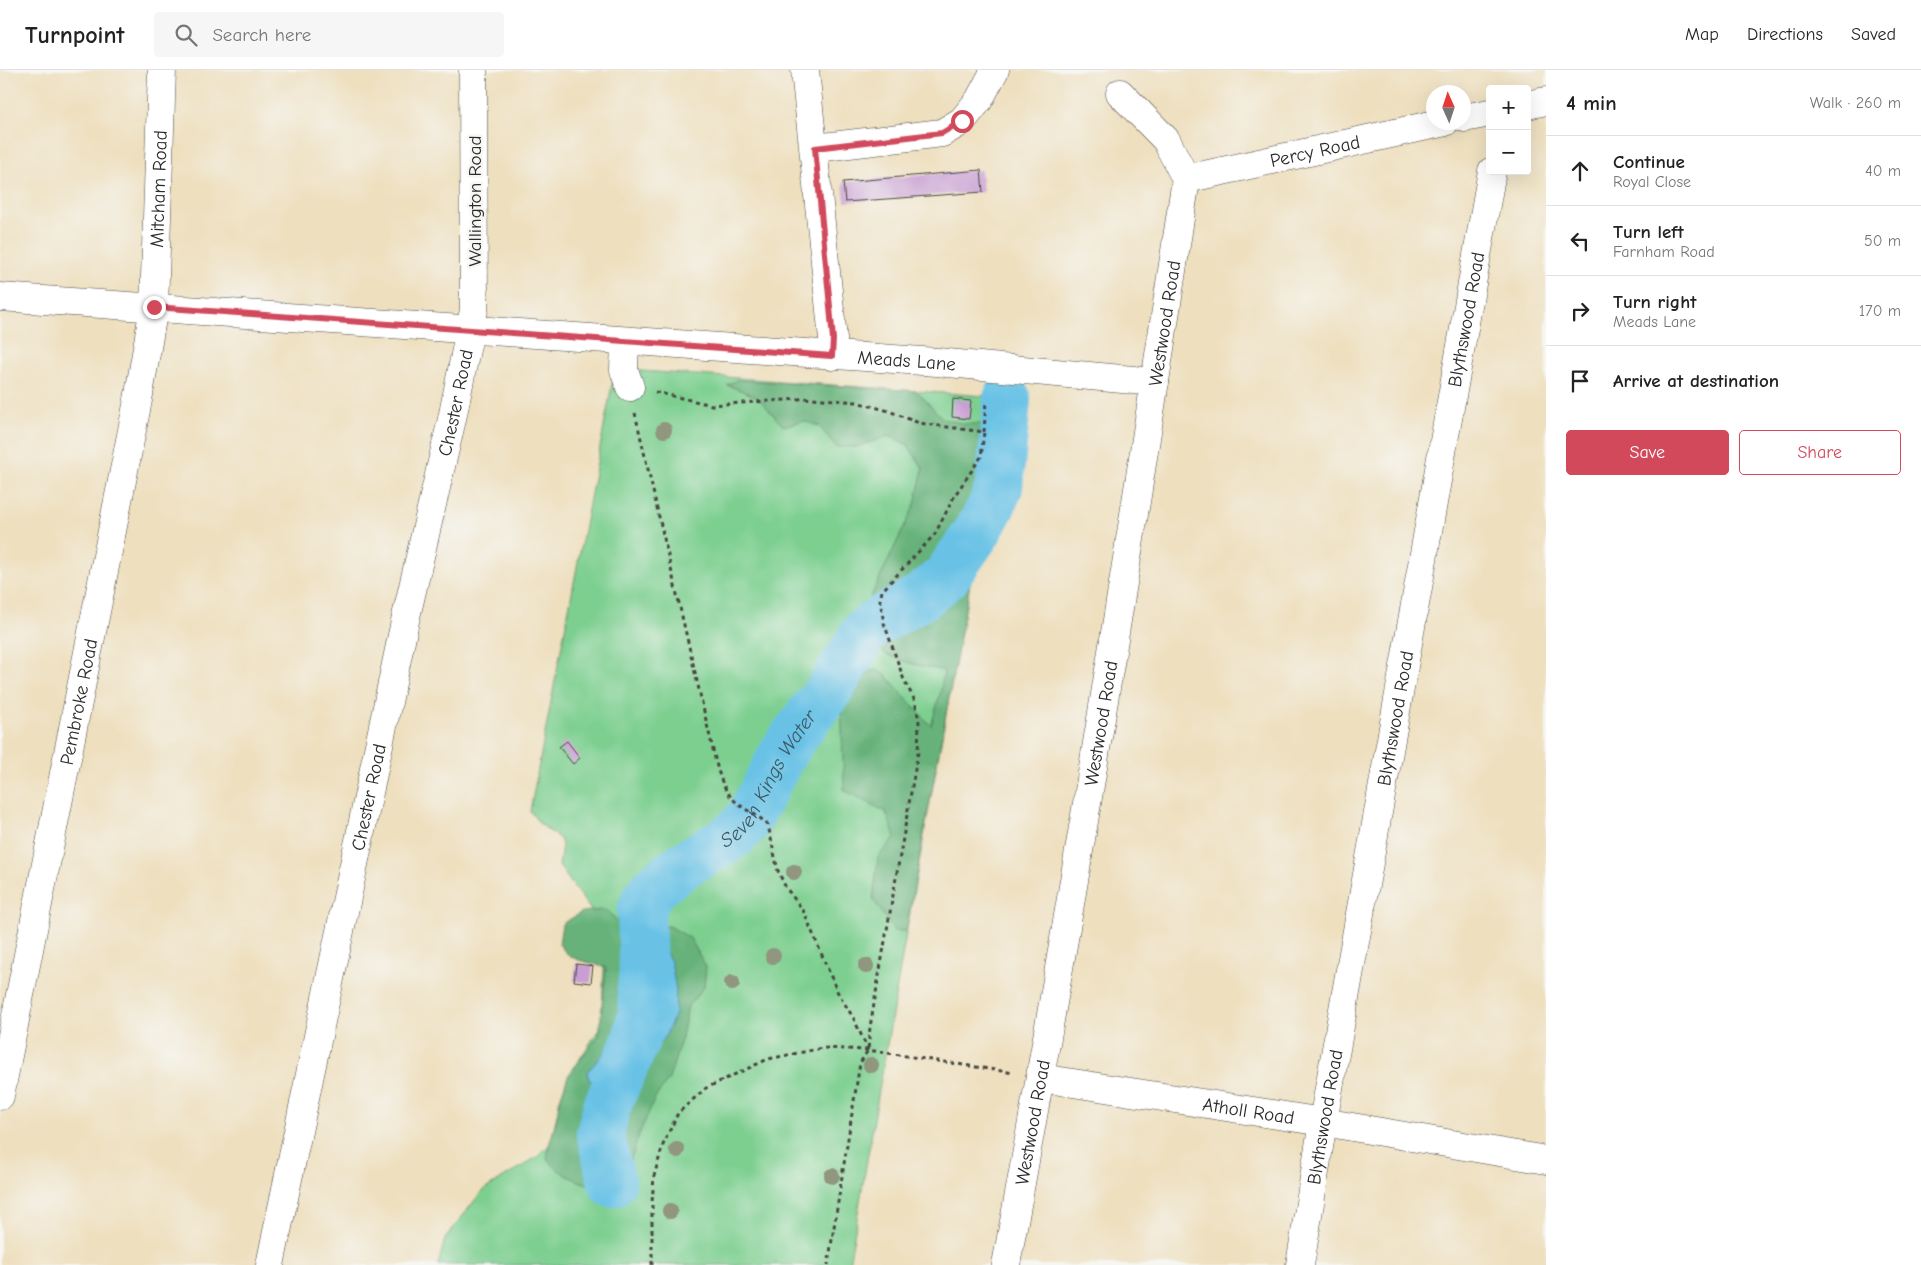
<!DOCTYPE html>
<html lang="en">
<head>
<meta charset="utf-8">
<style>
	:root { --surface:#fff; --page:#f6f6f6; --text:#222; --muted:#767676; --line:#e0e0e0; --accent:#d1495b }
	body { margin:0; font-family:"Comic Neue",sans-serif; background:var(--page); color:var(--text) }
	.controls { position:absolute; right:15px; top:15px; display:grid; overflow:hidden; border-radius:5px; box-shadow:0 5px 20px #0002 }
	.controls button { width:45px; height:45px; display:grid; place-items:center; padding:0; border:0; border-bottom:1px solid var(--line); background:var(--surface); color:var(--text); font:25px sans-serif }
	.compass { position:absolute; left:1426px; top:15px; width:45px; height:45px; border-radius:50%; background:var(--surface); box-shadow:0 5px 20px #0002; rotate:357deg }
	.stop { position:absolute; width:15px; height:15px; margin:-11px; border:4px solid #d1495b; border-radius:50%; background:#fff }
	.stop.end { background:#d1495b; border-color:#fff; box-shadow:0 1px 5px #0008 }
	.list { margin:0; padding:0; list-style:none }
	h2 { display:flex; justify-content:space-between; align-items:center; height:65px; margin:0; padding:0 20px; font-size:21px }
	h2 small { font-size:16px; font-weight:400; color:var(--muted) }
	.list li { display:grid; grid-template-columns:32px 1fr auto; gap:15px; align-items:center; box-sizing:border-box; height:70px; padding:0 20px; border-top:1px solid var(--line) }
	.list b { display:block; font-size:19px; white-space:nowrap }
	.list p { margin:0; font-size:16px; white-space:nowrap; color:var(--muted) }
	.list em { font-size:16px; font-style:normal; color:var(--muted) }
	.actions { display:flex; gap:10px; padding:15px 20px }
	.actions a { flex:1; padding:11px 0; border:1px solid var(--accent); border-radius:5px; text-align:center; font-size:18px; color:var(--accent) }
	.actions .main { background:var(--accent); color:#fff }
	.icon { flex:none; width:28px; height:28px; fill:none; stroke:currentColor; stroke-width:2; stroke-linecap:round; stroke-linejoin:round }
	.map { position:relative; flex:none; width:1546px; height:1195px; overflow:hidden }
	header { display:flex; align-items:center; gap:30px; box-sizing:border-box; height:70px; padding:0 25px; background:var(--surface); border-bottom:1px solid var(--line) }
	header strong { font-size:24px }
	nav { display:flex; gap:28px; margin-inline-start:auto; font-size:18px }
	.search { width:350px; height:45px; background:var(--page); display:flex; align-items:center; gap:12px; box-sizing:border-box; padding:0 18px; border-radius:5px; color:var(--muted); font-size:19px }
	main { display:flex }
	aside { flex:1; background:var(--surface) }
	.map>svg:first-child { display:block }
	.green { fill:#7dcf90; stroke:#547d5e }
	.forest { fill:#66b27a; stroke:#486e52 }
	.water { fill:#69c2e6; stroke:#4a7688 }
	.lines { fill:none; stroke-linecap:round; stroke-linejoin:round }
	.river { stroke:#69c2e6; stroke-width:48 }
	.building { fill:#c99fd3 }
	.minor-casing { stroke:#484641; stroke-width:29 }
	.path { stroke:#484641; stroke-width:3; stroke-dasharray:4 4; stroke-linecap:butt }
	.minor { stroke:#fff; stroke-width:28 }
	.tree { fill:#90977e }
	.route { stroke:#d1495b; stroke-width:6 }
	.labels { text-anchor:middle; stroke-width:5; stroke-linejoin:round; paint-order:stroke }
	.street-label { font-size:19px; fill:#2b2b2b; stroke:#f6f6f2 }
	.water-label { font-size:20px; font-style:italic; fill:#3e5863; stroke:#f6f6f2 }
</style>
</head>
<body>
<header>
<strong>Turnpoint</strong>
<div class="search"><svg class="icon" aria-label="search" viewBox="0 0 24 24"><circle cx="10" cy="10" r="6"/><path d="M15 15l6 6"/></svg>Search here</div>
<nav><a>Map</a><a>Directions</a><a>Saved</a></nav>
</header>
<main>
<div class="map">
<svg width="1546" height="1195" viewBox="0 0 1546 1195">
	<rect width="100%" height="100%" fill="#f6f6f2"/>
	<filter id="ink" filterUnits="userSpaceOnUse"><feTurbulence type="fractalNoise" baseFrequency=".02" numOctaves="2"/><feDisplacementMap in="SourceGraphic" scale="10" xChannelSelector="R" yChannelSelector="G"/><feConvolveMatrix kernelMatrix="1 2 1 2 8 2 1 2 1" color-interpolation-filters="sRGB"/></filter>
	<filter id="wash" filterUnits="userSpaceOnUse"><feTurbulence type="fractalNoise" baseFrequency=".0096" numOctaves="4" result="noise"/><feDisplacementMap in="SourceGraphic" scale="20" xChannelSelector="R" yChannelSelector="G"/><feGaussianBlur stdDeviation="1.12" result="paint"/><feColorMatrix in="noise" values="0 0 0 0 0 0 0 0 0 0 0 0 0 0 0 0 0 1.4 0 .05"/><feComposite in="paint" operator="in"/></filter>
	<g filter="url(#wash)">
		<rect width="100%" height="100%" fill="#eedfbe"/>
		<path class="green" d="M 615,299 L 999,327 L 982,474 L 974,491 L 905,870 L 849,1195 L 438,1195 L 445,1169 L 482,1121 L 537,1087 L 550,1074 L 560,1032 L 568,1007 L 601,956 L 604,896 L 598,850 L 559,796 L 562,775 L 560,769 L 539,753 L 530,741 Z"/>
		<path class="forest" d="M 737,310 L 917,321 L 943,349 L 965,354 L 996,354 L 982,474 L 974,491 L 906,861 L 894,861 L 873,829 L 878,787 L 895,767 L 886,742 L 844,720 L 841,632 L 863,603 L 876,600 L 885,604 L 931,656 L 940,624 L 944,601 L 909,593 L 885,584 L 872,570 L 865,539 L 915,434 L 923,399 L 908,375 L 889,366 L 857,377 L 836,377 L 819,356 L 803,351 L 783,356 L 761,331 L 750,324 L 727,315 Z
			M 601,840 L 607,841 L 622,855 L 636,860 L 669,856 L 690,868 L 706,897 L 704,917 L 688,936 L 682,967 L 669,1009 L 655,1028 L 640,1062 L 631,1089 L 625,1115 L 621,1121 C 596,1118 562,1110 547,1088 L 549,1075 L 556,1052 L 559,1032 L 568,1006 L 599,965 L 606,898 C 586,889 573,895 559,874 L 562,854 L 582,842 Z"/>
		<path class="water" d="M 636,876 L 659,877 L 666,882 L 671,892 L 676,920 L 675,944 L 666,965 L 655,979 L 648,997 L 640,1009 C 622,1013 606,1019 589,1010 L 587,1002 C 602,985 620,967 626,944 C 631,923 621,895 636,876 Z"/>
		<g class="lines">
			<path class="river" id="s1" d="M 612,1113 L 600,1063 L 607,1036 L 636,970 L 642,942 L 641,918 L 643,901 L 641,840 L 647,827 L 655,817 L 682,796 L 734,765 L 748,750 L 784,681 L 811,643 L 829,620 L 864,563 L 875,553 L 923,526 L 946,507 L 978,461 L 991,437 L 999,417 L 1007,329"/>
		</g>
		<g id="blocks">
			<path class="building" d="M 981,100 L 983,122 L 845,132 L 843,112 Z
				M 953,329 L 971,331 L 969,349 L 952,347 Z
				M 567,671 L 580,688 L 573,694 L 559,677 Z
				M 576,894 L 593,896 L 591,913 L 574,911 Z"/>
		</g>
	</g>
	<g filter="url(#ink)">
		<use href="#blocks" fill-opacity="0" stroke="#484641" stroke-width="1"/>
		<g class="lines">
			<g class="minor-casing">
				<g id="minor">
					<path d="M 805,0 L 833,269 L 832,286"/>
					<path d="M 1120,23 L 1166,70 L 1186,109"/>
					<path d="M 1527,35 L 1546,31"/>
					<path d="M 1464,48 L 1490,43"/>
					<path d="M 815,78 L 942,63 L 962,51 L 979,30 L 995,0"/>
					<path id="s2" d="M 1186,109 L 1445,52"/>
					<path id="s3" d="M 0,227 L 937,292 L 1155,312"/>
					<path d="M 625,271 L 624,300 L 630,317"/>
					<path id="s4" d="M 1041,1008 L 1323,1052 L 1546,1090"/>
					<path id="s5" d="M 0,1026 L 138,330 L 154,237 L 162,0"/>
					<path id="s6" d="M 270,1195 L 405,551 L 452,349 L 474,240 L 473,0"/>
					<path id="s7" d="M 1006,1195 C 1073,834 1131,472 1186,109"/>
					<path id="s8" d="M 1300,1195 L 1323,1052 L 1492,101"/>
				</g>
			</g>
			<path class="path" d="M 655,322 L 712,335 L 813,328 L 856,332 L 889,341 L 919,353 L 984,362 L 981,387 L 955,425 L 935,464 L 882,521 L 880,530 L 884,553 L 904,610 L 914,629 L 917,640 L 919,652 L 918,682 L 870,957 L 868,980 L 860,993 L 828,1195
				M 635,343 L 709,663 C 715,685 718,717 736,732 C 746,741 759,745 768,755 L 778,801 L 786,818 L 803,840 L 837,921 L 854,949 L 868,980
				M 984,362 L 986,331
				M 652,1195 L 652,1133 L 654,1106 L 663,1075 L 678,1043 L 706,1018 L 768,989 L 823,978 L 868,980 L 1014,1003"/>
			<use href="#minor" class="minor"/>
		</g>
		<g class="tree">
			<circle cx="664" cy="360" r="8"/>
			<circle cx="794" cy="802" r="8"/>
			<circle cx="773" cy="886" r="8"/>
			<circle cx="866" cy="896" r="8"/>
			<circle cx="732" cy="913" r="8"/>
			<circle cx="871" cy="995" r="8"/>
			<circle cx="677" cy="1080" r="8"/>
			<circle cx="832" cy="1106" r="8"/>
			<circle cx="670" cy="1141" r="8"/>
		</g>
	</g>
	<g class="lines" filter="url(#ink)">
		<path class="route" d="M 154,237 L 832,286 L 833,269 L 815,78 L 942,63 L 962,51"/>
	</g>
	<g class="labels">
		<g class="street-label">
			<text dy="7" stroke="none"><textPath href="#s2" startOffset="132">Percy Road</textPath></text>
			<text dy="7" stroke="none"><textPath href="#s5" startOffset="922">Mitcham Road</textPath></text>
			<text transform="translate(474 131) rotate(-90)" y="7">Wallington Road</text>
			<text dy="7" stroke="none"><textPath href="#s8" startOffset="960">Blythswood Road</textPath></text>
			<text dy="7" stroke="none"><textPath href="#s7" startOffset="955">Westwood Road</textPath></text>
			<text dy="7" stroke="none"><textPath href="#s3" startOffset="909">Meads Lane</textPath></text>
			<text dy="7" stroke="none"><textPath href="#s6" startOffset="882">Chester Road</textPath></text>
			<text dy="7" stroke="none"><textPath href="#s5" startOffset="402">Pembroke Road</textPath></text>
			<text dy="7" stroke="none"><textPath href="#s8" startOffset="555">Blythswood Road</textPath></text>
			<text dy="7" stroke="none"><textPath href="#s7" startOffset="550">Westwood Road</textPath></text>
			<text dy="7" stroke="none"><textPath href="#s6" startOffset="478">Chester Road</textPath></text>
			<text dy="7" stroke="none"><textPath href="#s4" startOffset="210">Atholl Road</textPath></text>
			<text dy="7" stroke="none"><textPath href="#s8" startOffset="150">Blythswood Road</textPath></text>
			<text dy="7" stroke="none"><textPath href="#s7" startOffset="145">Westwood Road</textPath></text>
		</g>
		<g class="water-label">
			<text dy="7" stroke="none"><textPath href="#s1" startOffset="470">Seven Kings Water</textPath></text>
		</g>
	</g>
</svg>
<div class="controls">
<button>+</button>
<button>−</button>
</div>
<svg class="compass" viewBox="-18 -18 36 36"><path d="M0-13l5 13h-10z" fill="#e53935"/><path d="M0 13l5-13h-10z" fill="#767676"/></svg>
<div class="stop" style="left:962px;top:51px"></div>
<div class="stop end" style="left:154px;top:237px"></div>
</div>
<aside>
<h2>4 min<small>Walk · 260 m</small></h2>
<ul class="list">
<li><svg class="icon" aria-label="ahead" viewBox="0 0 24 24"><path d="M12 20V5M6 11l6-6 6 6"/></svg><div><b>Continue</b><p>Royal Close</p></div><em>40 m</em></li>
<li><svg class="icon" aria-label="left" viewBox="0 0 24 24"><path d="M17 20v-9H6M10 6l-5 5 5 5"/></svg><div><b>Turn left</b><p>Farnham Road</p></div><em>50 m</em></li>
<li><svg class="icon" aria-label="right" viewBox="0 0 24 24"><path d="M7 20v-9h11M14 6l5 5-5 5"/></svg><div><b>Turn right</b><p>Meads Lane</p></div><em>170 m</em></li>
<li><svg class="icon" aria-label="arrive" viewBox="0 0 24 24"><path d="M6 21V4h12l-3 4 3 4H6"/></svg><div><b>Arrive at destination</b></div></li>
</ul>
<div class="actions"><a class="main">Save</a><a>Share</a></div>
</aside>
</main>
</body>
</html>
